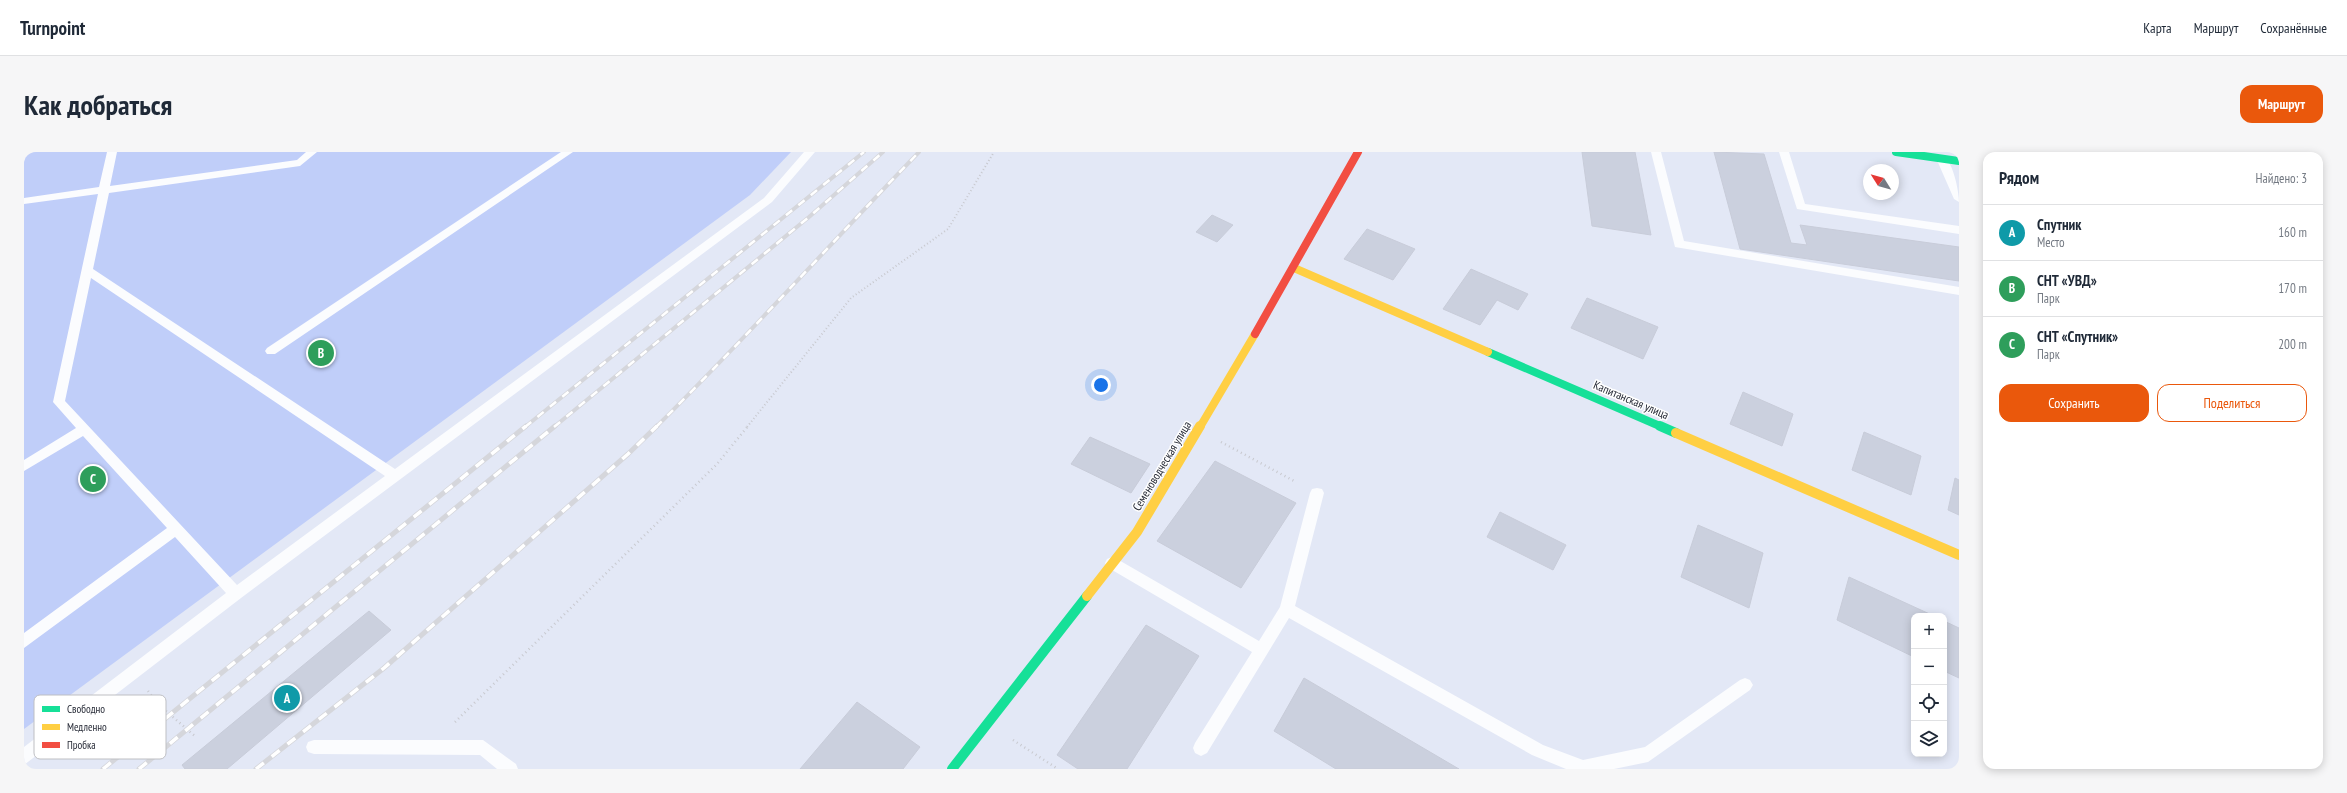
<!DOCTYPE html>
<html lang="ru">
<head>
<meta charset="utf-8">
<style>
	:root { --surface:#fff; --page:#f6f6f7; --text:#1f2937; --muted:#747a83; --line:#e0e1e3; --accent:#ea580c }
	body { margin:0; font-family:"PT Sans Narrow",sans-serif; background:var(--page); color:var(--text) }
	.controls { position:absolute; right:12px; bottom:12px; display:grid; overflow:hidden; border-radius:8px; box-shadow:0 2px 10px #0003 }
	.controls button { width:36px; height:36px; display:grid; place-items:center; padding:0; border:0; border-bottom:1px solid var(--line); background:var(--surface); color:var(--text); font:20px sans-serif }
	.compass { position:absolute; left:1839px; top:12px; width:36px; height:36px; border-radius:50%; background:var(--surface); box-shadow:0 2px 10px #0003; rotate:307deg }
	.you { position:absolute; left:1077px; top:233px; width:14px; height:14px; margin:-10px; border:3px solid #fff; border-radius:50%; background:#1a73e8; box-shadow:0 0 0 6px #1a73e833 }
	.badge { display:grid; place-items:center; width:26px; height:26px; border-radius:50%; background:var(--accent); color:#fff; font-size:13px; font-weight:700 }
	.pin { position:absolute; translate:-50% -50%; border:2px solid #fff; box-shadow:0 1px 4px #0006 }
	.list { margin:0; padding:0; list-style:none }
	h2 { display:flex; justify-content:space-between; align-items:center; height:52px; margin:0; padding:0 16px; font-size:17px }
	h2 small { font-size:13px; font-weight:400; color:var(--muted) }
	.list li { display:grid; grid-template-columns:26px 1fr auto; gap:12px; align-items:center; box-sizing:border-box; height:56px; padding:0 16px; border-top:1px solid var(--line) }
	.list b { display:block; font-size:15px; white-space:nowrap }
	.list p { margin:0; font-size:13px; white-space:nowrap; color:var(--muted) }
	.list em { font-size:13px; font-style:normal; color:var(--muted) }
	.actions { display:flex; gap:8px; padding:12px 16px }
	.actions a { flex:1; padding:9px 0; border:1px solid var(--accent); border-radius:12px; text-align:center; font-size:14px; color:var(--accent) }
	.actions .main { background:var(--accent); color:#fff }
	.icon { flex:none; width:22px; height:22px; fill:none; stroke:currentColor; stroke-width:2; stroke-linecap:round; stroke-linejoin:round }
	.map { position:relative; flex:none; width:1935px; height:617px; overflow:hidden; border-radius:12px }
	header { display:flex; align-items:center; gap:24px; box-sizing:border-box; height:56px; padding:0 20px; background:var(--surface); border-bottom:1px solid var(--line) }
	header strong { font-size:19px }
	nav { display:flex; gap:22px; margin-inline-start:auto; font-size:14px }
	.intro { display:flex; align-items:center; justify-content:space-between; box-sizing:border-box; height:96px; padding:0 24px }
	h1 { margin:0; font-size:28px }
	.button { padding:10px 18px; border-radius:12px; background:var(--accent); color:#fff; font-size:14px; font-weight:700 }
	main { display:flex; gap:24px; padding:0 24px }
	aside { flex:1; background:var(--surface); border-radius:12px; box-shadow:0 2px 10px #0003 }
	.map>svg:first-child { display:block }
	.green { fill:#c0cef9 }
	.building { fill:#cbd0de; stroke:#c8ccd9 }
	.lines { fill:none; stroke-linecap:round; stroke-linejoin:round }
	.path-far1 { stroke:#c8c9cf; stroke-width:2; stroke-dasharray:1 2.5; stroke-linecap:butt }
	.path { stroke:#c8c9cf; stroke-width:2.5; stroke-dasharray:1 3.5; stroke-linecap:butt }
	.lane { fill:#fbfcfe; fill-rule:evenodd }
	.fast-far1 { stroke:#16e098; stroke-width:8 }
	.fast { stroke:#16e098; stroke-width:10 }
	.slow-far1 { stroke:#ffcf43; stroke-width:8 }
	.slow { stroke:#ffcf43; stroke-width:10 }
	.jam { stroke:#f24e42; stroke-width:8 }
	.rail-far1-casing { stroke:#d5d6db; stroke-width:4 }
	.rail-casing { stroke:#d5d6db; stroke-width:5 }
	.rail-far1 { stroke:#fff; stroke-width:2.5; stroke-dasharray:8; stroke-linecap:butt }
	.rail { stroke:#fff; stroke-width:3.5; stroke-dasharray:10; stroke-linecap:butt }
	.labels { text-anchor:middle; stroke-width:3; stroke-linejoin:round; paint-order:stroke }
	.street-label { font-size:12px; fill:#272b37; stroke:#fff }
	.key { fill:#fff; stroke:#bebfc3; stroke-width:1 }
	.key-label { font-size:11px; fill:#272b37 }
</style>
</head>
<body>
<header>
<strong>Turnpoint</strong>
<nav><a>Карта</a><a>Маршрут</a><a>Сохранённые</a></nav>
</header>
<div class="intro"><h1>Как добраться</h1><a class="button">Маршрут</a></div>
<main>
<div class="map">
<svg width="1935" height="617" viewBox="0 0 1935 617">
	<rect width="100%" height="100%" fill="#e3e8f6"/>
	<path class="green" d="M 0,0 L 767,0 L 726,43 L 0,577 Z"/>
	<path class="building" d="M 1558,0 L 1611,0 L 1627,83 L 1568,74 Z
		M 1690,0 L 1740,2 L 1767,91 L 1783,93 L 1776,73 L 1935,95 L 1935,129 L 1716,97 Z
		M 1188,63 L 1209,73 L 1193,90 L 1172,80 Z
		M 1343,77 L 1391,97 L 1369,128 L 1320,107 Z
		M 1447,117 L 1504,142 L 1494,158 L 1473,148 L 1456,173 L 1419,157 Z
		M 1563,146 L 1634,175 L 1619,207 L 1547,176 Z
		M 1719,240 L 1769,262 L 1758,294 L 1706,272 Z
		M 1840,280 L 1897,304 L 1887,343 L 1828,318 Z
		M 1066,285 L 1126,312 L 1107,341 L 1047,312 Z
		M 1191,309 L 1272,351 L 1217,436 L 1133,389 Z
		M 1931,326 L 1935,328 L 1935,363 L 1924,358 Z
		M 1476,360 L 1542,393 L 1529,418 L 1463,385 Z
		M 1674,373 L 1739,401 L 1725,456 L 1657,425 Z
		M 1825,425 L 1910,464 L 1890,464 L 1890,505 L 1813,468 Z
		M 345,459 L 367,478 L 203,617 L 161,617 L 158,613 Z
		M 1920,469 L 1935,476 L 1935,526 L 1920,519 Z
		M 1122,473 L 1175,504 L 1103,617 L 1054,617 L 1033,603 Z
		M 1280,526 L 1435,617 L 1312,617 L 1250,579 Z
		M 833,550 L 896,595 L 879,617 L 776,617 Z"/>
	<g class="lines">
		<path class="path-far1" d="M 723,275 L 827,146 L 924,77 L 970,0"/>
		<path class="path" d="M 1197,290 L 1272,330
			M 124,539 L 135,553 L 172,585
			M 431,570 L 693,312 L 724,274
			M 989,588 L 1034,617"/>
		<path class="lane" d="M 83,0 L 93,0 L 86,34 L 273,8 L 282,0 L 293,0 L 276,14 L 85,41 L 69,117 L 371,317 L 740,46 L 780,0 L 791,0 L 748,50 L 217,446 L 0,613 L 0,595 L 202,441 L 151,385 L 0,496 L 0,481 L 143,376 L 59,284 L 0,319 L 0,308 L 52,276 L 29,250 L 74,42 L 0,52 L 0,46 L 75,35 ZM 67,126 L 361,324 L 213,433 L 41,249 Z
			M 537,0 L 549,0 L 251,202 L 243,202 L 241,199 L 243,196 Z
			M 1627,0 L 1637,0 L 1660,89 L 1935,135 L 1935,143 L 1651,95 Z
			M 1755,0 L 1765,0 L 1781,52 L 1935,74 L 1935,82 L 1773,57 Z
			M 1917,3 C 1929,6 1935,40 1935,50 L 1930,47 L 1912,6 Z
			M 1293,336 L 1298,337 L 1300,341 L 1271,454 L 1519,593 L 1559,608 L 1621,595 L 1716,528 L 1721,526 L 1726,528 L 1729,533 L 1726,538 L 1624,610 L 1590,617 L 1542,617 L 1508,603 L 1265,466 L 1183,601 L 1177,604 L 1171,601 L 1169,596 L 1171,591 L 1228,500 L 1083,415 L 1081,411 L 1083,407 L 1088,405 L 1093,407 L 1235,489 L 1256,455 L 1286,341 L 1288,337 Z
			M 290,588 L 459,588 L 492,612 L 494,617 L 473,617 L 456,603 L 290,602 L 284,600 L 282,595 L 284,590 Z"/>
		<path class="fast-far1" d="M 1872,0 L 1935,9
			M 1464,200 L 1638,275"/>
		<path class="fast" d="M 1636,274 L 1652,281
			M 928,617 L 1063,444"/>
		<path class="slow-far1" d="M 1270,116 L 1464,200
			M 1176,275 L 1231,182"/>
		<path class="slow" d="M 1652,281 L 1935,403
			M 1063,444 L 1113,380 L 1176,274"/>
		<path class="jam" d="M 1231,182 L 1334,0"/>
		<g class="rail-far1-casing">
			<path id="rail-far1" d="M 501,275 L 840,0
				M 530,275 L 785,65 L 859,0
				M 632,275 C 722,186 807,91 895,0"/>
		</g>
		<g class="rail-casing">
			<path id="rail" d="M 79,617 L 502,274
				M 115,617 L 531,274
				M 232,617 L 360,516 L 604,302 L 633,274"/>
		</g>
		<use href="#rail-far1" class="rail-far1"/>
		<use href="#rail" class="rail"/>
	</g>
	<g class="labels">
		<g class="street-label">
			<text transform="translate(1607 248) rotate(23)" y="4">Капитанская улица</text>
			<text transform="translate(1138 314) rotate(-59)" y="4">Семеноводческая улица</text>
		</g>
	</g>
	<rect x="10" y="543" width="132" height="64" rx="6" class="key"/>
	<rect x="18" y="554" width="18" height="6" fill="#16e098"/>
	<rect x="18" y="572" width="18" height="6" fill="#ffcf43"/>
	<rect x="18" y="590" width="18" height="6" fill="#f24e42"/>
	<g class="key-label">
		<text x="43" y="561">Свободно</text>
		<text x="43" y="579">Медленно</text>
		<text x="43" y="597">Пробка</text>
	</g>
</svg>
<div class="controls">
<button>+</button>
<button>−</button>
<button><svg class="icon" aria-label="locate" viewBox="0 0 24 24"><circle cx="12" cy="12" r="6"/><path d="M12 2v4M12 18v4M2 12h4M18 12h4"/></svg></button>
<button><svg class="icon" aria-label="layers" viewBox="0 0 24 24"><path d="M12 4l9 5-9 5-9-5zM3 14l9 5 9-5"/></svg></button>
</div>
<svg class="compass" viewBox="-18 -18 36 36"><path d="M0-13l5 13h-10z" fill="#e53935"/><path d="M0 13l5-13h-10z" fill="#747a83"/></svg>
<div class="you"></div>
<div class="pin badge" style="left:263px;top:546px;background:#0f9aa8">A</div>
<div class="pin badge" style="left:297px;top:201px;background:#2e9e5b">B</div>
<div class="pin badge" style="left:69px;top:327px;background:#2e9e5b">C</div>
</div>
<aside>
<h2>Рядом<small>Найдено: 3</small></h2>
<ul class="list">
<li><span class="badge" style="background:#0f9aa8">A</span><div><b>Спутник</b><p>Место</p></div><em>160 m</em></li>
<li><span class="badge" style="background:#2e9e5b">B</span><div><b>СНТ «УВД»</b><p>Парк</p></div><em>170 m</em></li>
<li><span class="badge" style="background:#2e9e5b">C</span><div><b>СНТ «Спутник»</b><p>Парк</p></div><em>200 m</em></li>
</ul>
<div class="actions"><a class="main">Сохранить</a><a>Поделиться</a></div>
</aside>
</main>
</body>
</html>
